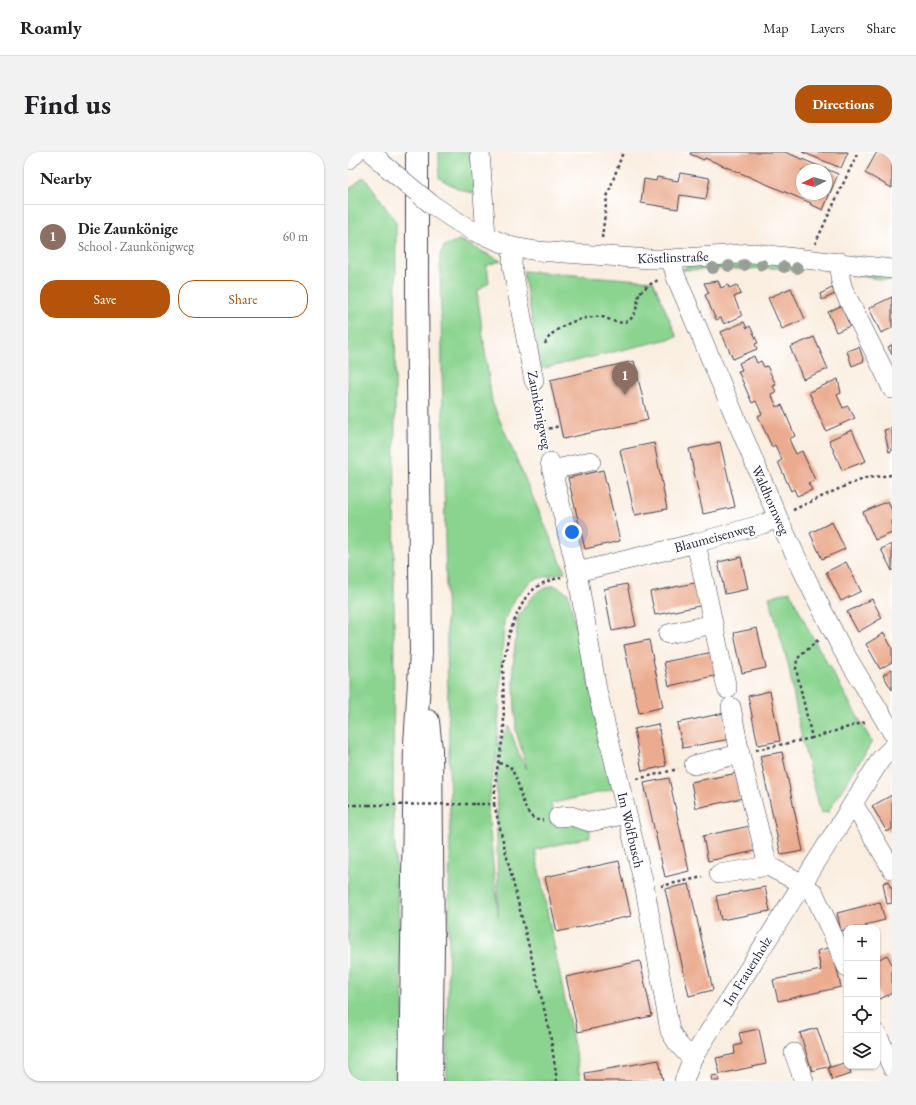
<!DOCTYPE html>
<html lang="en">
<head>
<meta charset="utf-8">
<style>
	:root { --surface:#fff; --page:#f2f2f2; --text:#202124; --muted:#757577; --line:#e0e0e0; --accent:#b45309 }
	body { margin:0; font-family:"EB Garamond",serif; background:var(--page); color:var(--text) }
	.controls { position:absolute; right:12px; bottom:12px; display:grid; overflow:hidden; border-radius:8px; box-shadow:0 1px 3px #0004 }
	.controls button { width:36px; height:36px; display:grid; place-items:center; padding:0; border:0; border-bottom:1px solid var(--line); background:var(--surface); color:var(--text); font:20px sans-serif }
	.compass { position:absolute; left:448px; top:12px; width:36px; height:36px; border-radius:50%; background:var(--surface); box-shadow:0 1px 3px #0004; rotate:264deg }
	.you { position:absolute; left:224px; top:380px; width:14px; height:14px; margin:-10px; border:3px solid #fff; border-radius:50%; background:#1a73e8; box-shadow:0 0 0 6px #1a73e833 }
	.badge { display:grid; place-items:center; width:26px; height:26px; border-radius:50%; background:var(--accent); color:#fff; font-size:13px; font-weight:700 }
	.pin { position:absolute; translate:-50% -33px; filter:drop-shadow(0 1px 2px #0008) }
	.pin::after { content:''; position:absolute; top:21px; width:14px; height:12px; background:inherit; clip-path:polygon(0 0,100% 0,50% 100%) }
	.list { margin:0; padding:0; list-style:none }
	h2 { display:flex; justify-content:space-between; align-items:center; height:52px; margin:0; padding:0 16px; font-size:17px }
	h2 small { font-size:13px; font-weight:400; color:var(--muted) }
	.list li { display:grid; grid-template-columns:26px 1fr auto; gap:12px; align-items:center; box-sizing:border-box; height:64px; padding:0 16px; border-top:1px solid var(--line) }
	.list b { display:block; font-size:15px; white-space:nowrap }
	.list p { margin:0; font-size:13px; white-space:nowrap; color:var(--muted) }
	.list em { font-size:13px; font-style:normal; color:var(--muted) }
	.actions { display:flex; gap:8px; padding:12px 16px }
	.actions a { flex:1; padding:9px 0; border:1px solid var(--accent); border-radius:16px; text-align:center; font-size:14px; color:var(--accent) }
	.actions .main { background:var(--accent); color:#fff }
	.icon { flex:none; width:22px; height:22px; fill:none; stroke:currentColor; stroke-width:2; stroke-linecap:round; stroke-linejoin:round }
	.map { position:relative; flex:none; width:544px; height:929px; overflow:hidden; border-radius:16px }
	header { display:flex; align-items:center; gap:24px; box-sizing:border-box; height:56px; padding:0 20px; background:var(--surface); border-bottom:1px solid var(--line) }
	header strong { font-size:19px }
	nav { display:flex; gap:22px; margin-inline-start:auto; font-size:14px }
	.intro { display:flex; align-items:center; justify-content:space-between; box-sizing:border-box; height:96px; padding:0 24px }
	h1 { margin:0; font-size:28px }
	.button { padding:10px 18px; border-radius:16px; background:var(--accent); color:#fff; font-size:14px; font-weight:700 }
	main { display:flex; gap:24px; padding:0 24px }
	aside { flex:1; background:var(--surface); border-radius:16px; box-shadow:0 1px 3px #0004 }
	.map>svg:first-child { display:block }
	.green { fill:#8bd490; stroke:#567b66; fill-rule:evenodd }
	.building { fill:#ebab8e; fill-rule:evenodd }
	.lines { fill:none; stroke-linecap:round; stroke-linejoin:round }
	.minor-casing { stroke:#424154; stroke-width:20 }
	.major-casing { stroke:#424154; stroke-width:24 }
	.path { stroke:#424154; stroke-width:2.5; stroke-dasharray:3 3; stroke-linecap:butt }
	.minor { stroke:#fff; stroke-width:19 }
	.major { stroke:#fff; stroke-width:22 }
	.minor-bridge-casing { stroke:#424154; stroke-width:20; stroke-linecap:butt }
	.path-bridge { stroke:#424154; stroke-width:2.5; stroke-dasharray:3 3; stroke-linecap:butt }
	.minor-bridge { stroke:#fff; stroke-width:19 }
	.tree { fill:#98a096 }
	.labels { text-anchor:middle; stroke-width:4; stroke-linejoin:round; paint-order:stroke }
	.street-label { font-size:14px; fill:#22223b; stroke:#fff }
</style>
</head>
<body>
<header>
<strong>Roamly</strong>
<nav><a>Map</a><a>Layers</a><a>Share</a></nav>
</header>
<div class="intro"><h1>Find us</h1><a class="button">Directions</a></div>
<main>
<aside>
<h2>Nearby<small></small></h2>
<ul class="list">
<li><span class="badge" style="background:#8d6e63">1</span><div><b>Die Zaunkönige</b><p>School · Zaunkönigweg</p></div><em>60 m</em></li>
</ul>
<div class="actions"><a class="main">Save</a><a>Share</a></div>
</aside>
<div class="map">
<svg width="544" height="929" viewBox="0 0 544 929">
	<rect width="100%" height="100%" fill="#fff"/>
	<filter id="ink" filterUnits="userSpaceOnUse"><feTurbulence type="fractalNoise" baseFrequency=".025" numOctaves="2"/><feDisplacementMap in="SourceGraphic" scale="8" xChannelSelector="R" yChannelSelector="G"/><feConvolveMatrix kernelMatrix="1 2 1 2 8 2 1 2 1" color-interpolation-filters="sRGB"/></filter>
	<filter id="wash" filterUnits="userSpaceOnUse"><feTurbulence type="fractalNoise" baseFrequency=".012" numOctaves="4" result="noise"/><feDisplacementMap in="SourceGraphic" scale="16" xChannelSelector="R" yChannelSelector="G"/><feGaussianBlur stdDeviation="0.9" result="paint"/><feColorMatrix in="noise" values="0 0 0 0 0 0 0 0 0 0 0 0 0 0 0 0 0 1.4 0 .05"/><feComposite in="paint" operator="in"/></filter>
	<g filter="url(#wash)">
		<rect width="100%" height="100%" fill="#faeee0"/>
		<path class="green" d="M 91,0 L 123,0 L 127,42 L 111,37 L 91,26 Z
			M 16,25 L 48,70 L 45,659 L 59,929 L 0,929 L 0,38 Z
			M 112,88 L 153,109 L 139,113 L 141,130 L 129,140 L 144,250 L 217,420 L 184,428 L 168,445 L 156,469 L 149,595 L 161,574 L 171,603 L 179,617 L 168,579 L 165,513 L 170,465 L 182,447 L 190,439 L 206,433 L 220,441 L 266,637 L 202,652 L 210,665 L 242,670 L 242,685 L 187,698 L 233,929 L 99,929 L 102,663 L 92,102 L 97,93 ZM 148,600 L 150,763 L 150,764 L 140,658 Z
			M 406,108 L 453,113 L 453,119 L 433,116 L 334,118 L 340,113 Z
			M 175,119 L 305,129 L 329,185 L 193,217 Z
			M 506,119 L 544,123 L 544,129 L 505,123 Z
			M 442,439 L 461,479 L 524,590 L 480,660 L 473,661 L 454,588 L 440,512 L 421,445 Z"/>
		<g id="blocks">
			<path class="building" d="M 343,0 L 437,0 L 490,22 L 475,58 L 462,52 L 463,51 L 357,6 L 356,8 L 342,2 ZM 454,18 L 478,18 L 478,42 L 454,42 Z
				M 454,0 L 500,0 L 493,16 Z
				M 529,0 L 544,0 L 544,36 L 517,21 Z
				M 332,21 L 362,26 L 358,47 L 332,43 L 330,57 L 293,51 L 296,27 L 308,29 L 309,25 L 330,29 Z
				M 370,129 L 373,136 L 380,133 L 381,136 L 389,133 L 393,142 L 386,145 L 394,164 L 376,172 L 373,166 L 368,168 L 357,143 L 361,141 L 356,131 Z
				M 443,136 L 457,167 L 434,177 L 420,146 Z
				M 484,136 L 487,142 L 474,148 L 472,142 Z
				M 544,145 L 544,176 L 533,181 L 521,156 Z
				M 493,154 L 502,174 L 488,180 L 480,160 Z
				M 396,170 L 399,176 L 402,174 L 410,191 L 407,192 L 409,197 L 385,207 L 373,180 Z
				M 466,185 L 480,217 L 455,227 L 442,195 Z
				M 544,193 L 544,203 L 540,195 Z
				M 511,195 L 516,209 L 504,214 L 499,199 Z
				M 406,204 L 409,211 L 413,209 L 416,215 L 419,214 L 428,233 L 425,234 L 428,240 L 423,242 L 429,255 L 434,253 L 447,284 L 441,287 L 444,294 L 448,302 L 454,299 L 467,328 L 460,331 L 464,338 L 449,344 L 446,337 L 443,339 L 430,310 L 434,308 L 427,293 L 424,295 L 410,264 L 414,262 L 408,249 L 404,251 L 390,219 L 394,218 L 391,211 Z
				M 286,209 L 300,268 L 215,287 L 202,228 Z
				M 490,227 L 493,241 L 489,243 L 495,256 L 500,254 L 507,266 L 478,279 L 461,240 Z
				M 544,276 L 544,299 L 541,300 L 536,278 Z
				M 504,278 L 518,309 L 494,318 L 481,288 Z
				M 372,290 L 387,355 L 355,362 L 341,297 Z
				M 306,291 L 319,357 L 287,363 L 272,298 Z
				M 255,318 L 272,389 L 237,397 L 220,326 Z
				M 540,349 L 544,359 L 544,381 L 527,388 L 515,360 Z
				M 484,370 L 497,397 L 474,407 L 462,381 Z
				M 544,392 L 544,419 L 533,397 Z
				M 393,405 L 400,437 L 377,442 L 370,410 Z
				M 498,410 L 513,439 L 493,449 L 478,420 Z
				M 351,430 L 356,453 L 307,463 L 302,440 Z
				M 279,432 L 288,474 L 264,479 L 256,437 Z
				M 524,447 L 534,466 L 510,480 L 499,460 Z
				M 409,476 L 418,516 L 394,521 L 386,481 Z
				M 536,481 L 544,496 L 544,510 L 532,517 L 518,492 Z
				M 301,488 L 315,555 L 291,561 L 276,493 Z
				M 365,500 L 370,523 L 321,534 L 316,510 Z
				M 544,517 L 544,538 L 535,523 Z
				M 422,539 L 432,589 L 410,593 L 400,544 Z
				M 376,561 L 382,587 L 335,596 L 329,571 Z
				M 310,572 L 318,614 L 294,619 L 286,577 Z
				M 434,600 L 455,699 L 433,703 L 412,604 Z
				M 390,621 L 395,646 L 348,656 L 343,630 Z
				M 321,626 L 341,719 L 317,725 L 296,631 Z
				M 544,643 L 544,677 L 539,680 L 524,654 Z
				M 402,674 L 407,699 L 360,709 L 355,684 Z
				M 271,709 L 283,764 L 209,780 L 197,725 Z
				M 541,729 L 542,735 L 544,735 L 544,751 L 539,752 L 535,731 Z
				M 341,732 L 365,838 L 341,844 L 317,737 Z
				M 417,735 L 422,759 L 373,768 L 368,744 Z
				M 532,750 L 537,768 L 517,773 L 519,776 L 499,776 L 499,777 L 493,779 L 489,761 Z
				M 484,795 L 493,835 L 430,849 L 425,828 L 473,818 L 469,799 Z
				M 539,803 L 544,812 L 544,841 L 532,847 L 529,839 L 529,808 Z
				M 292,809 L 304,864 L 230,880 L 218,825 Z
				M 469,876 L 482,914 L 464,919 L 452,881 Z
				M 411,877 L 418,912 L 372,922 L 368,906 L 387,902 L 386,894 L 394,892 L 391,881 Z
				M 311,908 L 315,929 L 238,929 L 237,921 Z
				M 499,910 L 499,914 L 501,914 L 503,922 L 484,928 L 480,916 Z
				M 370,923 L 371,929 L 364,929 L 363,924 Z"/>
		</g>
	</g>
	<g filter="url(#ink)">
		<use href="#blocks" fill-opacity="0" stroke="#424154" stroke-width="1"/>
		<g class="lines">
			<g class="minor-casing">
				<path id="minor" d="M 24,0 L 35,12
					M 132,0 L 138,84
					M 0,8 L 8,0
					M 110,70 L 127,80 L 165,95 L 189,99 L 301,107 L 323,107 L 405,101 L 544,117
					M 165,95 L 164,113 L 186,229
					M 323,107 L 328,125 L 430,366 L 461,432 L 494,497 L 544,580
					M 493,110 L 492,126 L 495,137 L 536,219 L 544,237
					M 202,310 L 229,420 L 249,538 L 297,737 L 322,879 L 330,892 L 344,907
					M 205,323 L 213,316 L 243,309
					M 348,391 L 379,537
					M 229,420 L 348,391 L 415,372 L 430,366
					M 320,482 L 365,472
					M 383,555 L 392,602 L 420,714 L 455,732 L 466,741 L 499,815
					M 346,613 L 392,602
					M 505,651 L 544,717
					M 210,665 L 223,664 L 242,670 L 279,662
					M 371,722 L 420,714
					M 529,882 L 544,915
					M 446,901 L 456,929
					M 336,929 L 344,907 L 533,607 L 544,596"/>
			</g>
			<g class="major-casing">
				<path id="major" d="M 80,569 L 83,598 L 85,794 L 83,929
					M 62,929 L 67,592 L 73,500 L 69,138 L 69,0"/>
			</g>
			<path class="path" d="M 254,86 L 259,45 L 275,0
				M 467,92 L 510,0
				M 197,192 C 203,175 236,163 253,165 C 258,165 263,169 268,170 C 287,174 289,156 291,141 L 301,133 L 310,128
				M 189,244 L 198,294
				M 195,278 L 212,274
				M 445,358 L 495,335 L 518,326 L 544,323
				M 470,488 L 449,507 L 448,517 L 464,586 L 517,570
				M 408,598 L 464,586
				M 151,611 L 162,614 C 164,618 166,622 168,626 C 173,638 176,671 195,668
				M 289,627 L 330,617
				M 127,652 L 146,652 L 148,623 L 156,579 L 155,514 L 161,482 L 170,460 L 178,445 L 187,436 L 197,430 L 213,425
				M 146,652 L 202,881 L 209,929
				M 0,653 L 21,653
				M 313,734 L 355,725"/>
			<use href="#minor" class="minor"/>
			<use href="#major" class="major"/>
			<g class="minor-bridge-casing">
				<path id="minor-bridge" d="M 35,12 L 83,52 L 110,70"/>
			</g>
			<path class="path-bridge" d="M 21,653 L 127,652"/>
			<use href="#minor-bridge" class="minor-bridge"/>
		</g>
		<g class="tree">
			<circle cx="396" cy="113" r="6"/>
			<circle cx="414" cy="113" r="6"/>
			<circle cx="381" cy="114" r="6"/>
			<circle cx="436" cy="115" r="6"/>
			<circle cx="365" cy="116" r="6"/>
			<circle cx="449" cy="116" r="6"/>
		</g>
	</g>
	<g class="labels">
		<g class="street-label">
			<text transform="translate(325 105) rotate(-2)" y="5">Köstlinstraße</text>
			<text transform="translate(192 258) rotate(79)" y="5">Zaunkönigweg</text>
			<text transform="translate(423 348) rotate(66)" y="5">Waldhornweg</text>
			<text transform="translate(366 385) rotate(-15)" y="5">Blaumeisenweg</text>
			<text transform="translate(283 678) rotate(77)" y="5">Im Wolfbusch</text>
			<text transform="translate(399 819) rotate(-58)" y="5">Im Frauenholz</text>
		</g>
	</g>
</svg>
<div class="controls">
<button>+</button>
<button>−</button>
<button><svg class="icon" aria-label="locate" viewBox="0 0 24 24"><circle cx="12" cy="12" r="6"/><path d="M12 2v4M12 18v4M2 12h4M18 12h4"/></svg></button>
<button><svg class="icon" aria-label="layers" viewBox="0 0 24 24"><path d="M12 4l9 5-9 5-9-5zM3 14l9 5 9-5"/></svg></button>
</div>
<svg class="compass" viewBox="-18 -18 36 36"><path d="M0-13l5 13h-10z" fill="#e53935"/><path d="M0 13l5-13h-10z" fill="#757577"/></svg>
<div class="you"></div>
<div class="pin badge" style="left:277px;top:243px;background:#8d6e63">1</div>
</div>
</main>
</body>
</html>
